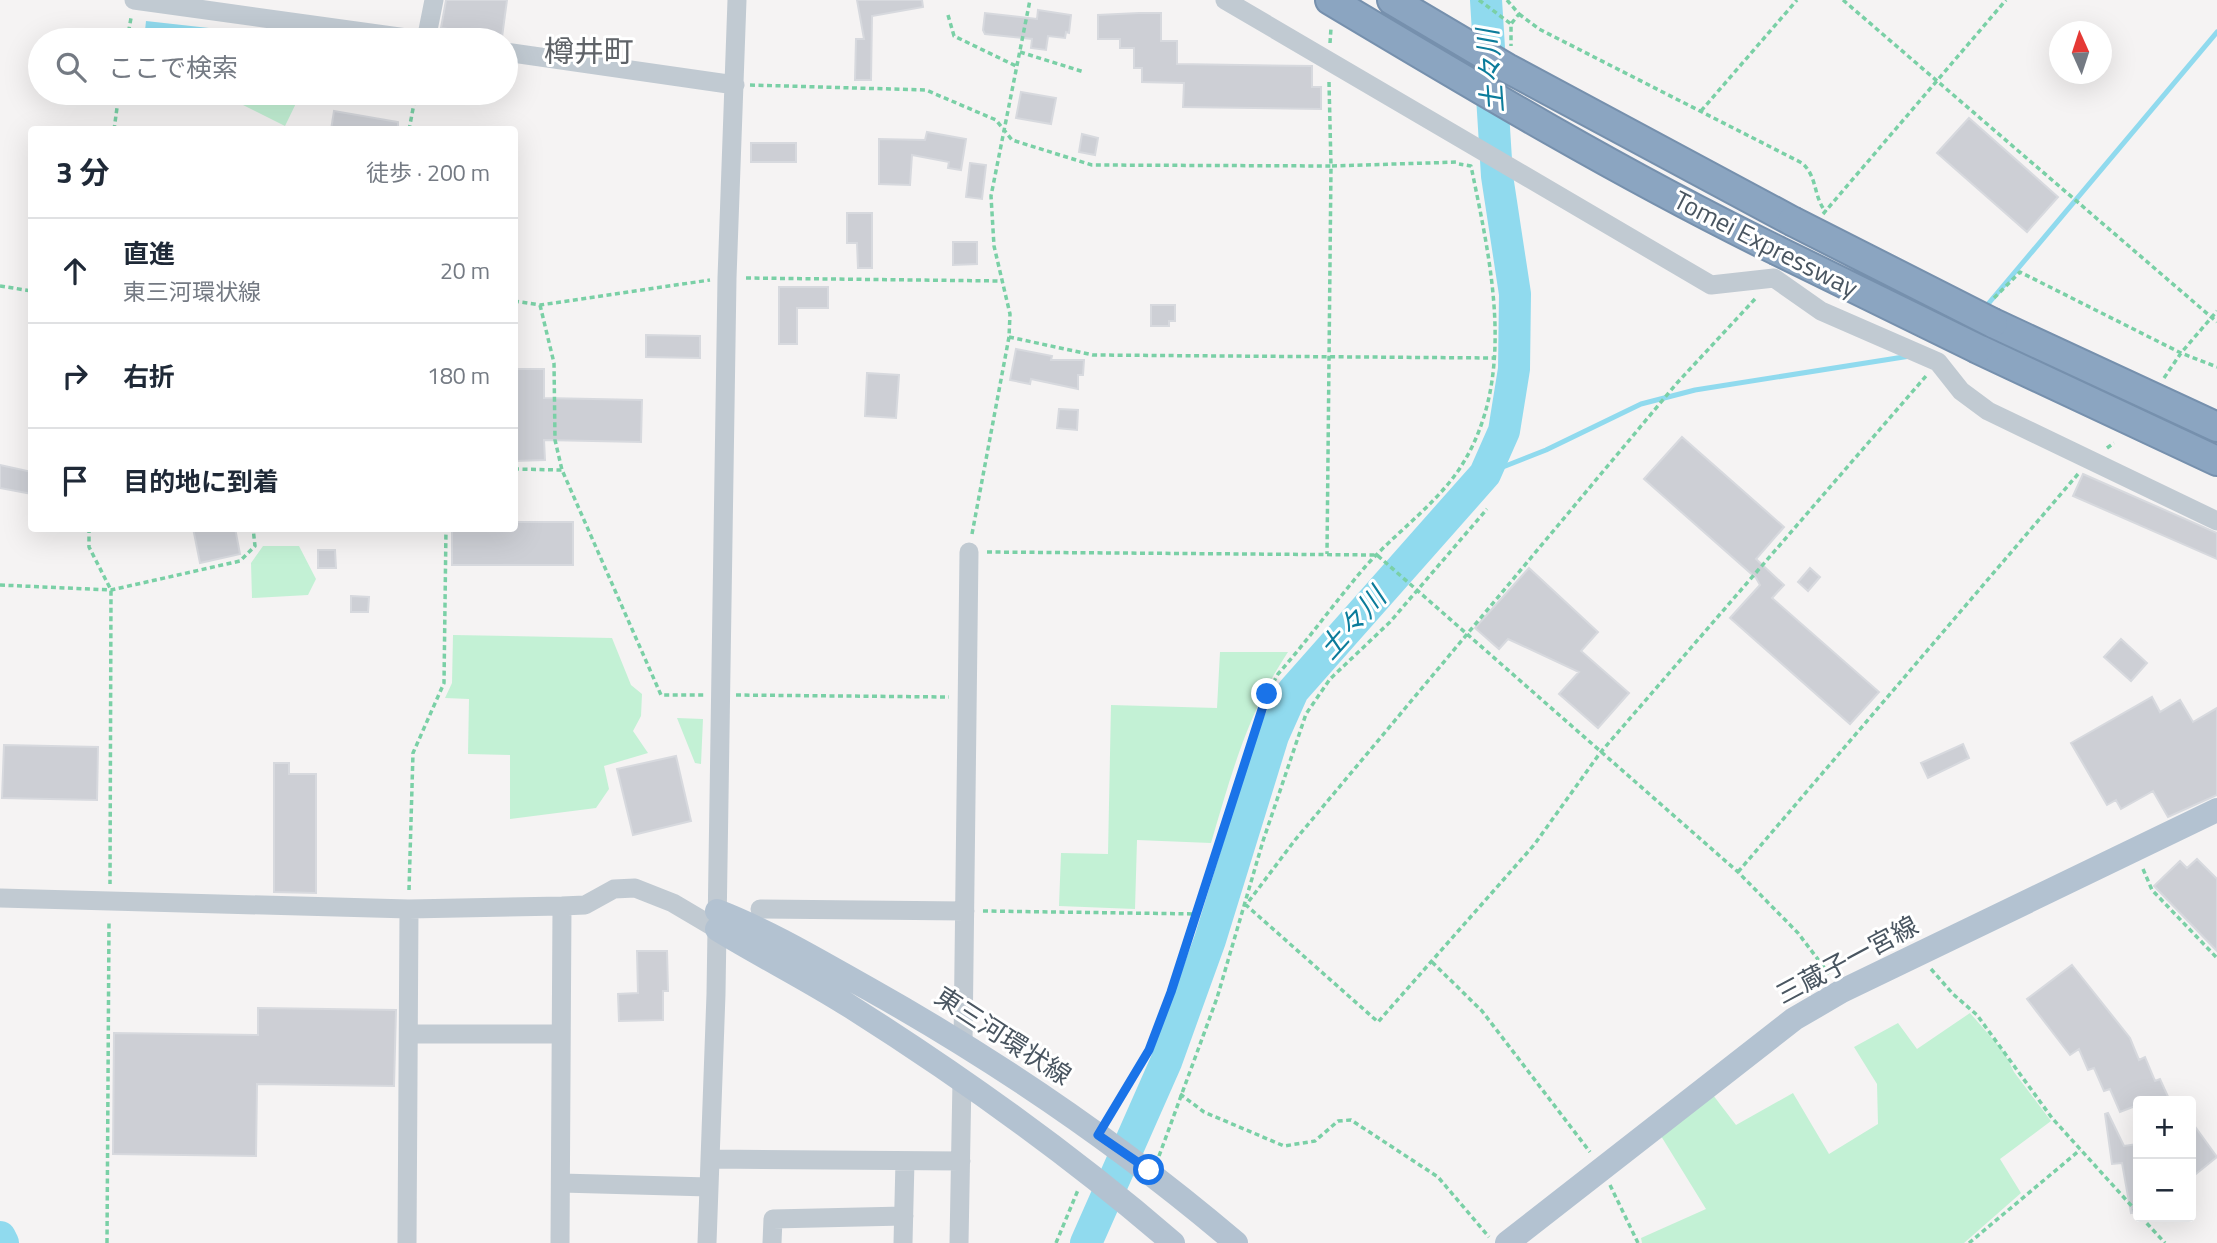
<!DOCTYPE html>
<html lang="ja">
<head>
<meta charset="utf-8">
<style>
	:root { --surface:#fff; --page:#f6f6f7; --text:#1f2937; --muted:#747a83; --line:#e0e1e3 }
	body { margin:0; font-family:"Titillium Web","Noto Sans JP",sans-serif; background:var(--page); color:var(--text) }
	.controls { position:absolute; right:21px; bottom:21px; display:grid; overflow:hidden; border-radius:7px; box-shadow:0 7px 28px #0002 }
	.controls button { width:63px; height:63px; display:grid; place-items:center; padding:0; border:0; border-bottom:2px solid var(--line); background:var(--surface); color:var(--text); font:35px sans-serif }
	.compass { position:absolute; left:2049px; top:21px; width:63px; height:63px; border-radius:50%; background:var(--surface); box-shadow:0 7px 28px #0002; rotate:357deg }
	.stop { position:absolute; width:21px; height:21px; margin:-16px; border:5px solid #1a73e8; border-radius:50%; background:#fff }
	.stop.end { background:#1a73e8; border-color:#fff; box-shadow:0 2px 7px #0008 }
	.list { margin:0; padding:0; list-style:none }
	h2 { display:flex; justify-content:space-between; align-items:center; height:91px; margin:0; padding:0 28px; font-size:30px }
	h2 small { font-size:23px; font-weight:400; color:var(--muted) }
	.list li { display:grid; grid-template-columns:46px 1fr auto; gap:21px; align-items:center; box-sizing:border-box; height:105px; padding:0 28px; border-top:2px solid var(--line) }
	.list b { display:block; font-size:26px; white-space:nowrap }
	.list p { margin:0; font-size:23px; white-space:nowrap; color:var(--muted) }
	.list em { font-size:23px; font-style:normal; color:var(--muted) }
	.icon { flex:none; width:38px; height:38px; fill:none; stroke:currentColor; stroke-width:2; stroke-linecap:round; stroke-linejoin:round }
	.map { position:relative; flex:none; width:2217px; height:1243px; overflow:hidden }
	.search { position:absolute; background:var(--surface); box-shadow:0 7px 28px #0002; left:28px; top:28px; width:490px; height:77px; display:flex; align-items:center; gap:18px; box-sizing:border-box; padding:0 24px; border-radius:38px; color:var(--muted); font-size:26px }
	.panel { position:absolute; background:var(--surface); box-shadow:0 7px 28px #0002; left:28px; top:126px; width:490px; height:406px; border-radius:7px }
	.map>svg:first-child { display:block }
	.green { fill:#c3f1d5 }
	.water { fill:#90daee }
	.lines { fill:none; stroke-linecap:round; stroke-linejoin:round }
	.stream { stroke:#90daee; stroke-width:5 }
	.river { stroke:#90daee; stroke-width:32 }
	.building { fill:#cdcfd5; stroke:#d7d9de; stroke-width:2 }
	.highway-casing { stroke:#7690ad; stroke-width:32 }
	.path { stroke:#7ad0a6; stroke-width:3.5; stroke-dasharray:5 3.5; stroke-linecap:butt }
	.minor { stroke:#c1cad2; stroke-width:19 }
	.major { stroke:#b3c2d1; stroke-width:24 }
	.highway { stroke:#8ba5c1; stroke-width:28 }
	.highway-bridge-casing { stroke:#7690ad; stroke-width:32; stroke-linecap:butt }
	.highway-bridge { stroke:#8ba5c1; stroke-width:28 }
	.route { stroke:#1a73e8; stroke-width:9 }
	.labels { text-anchor:middle; stroke-width:6; stroke-linejoin:round; paint-order:stroke }
	.street-label { font-size:26px; fill:#4a5661; stroke:#fff }
	.water-label { font-size:28px; font-style:italic; fill:#0c7c9b; stroke:#fff }
	.quarter-label { font-size:30px; fill:#5f6368; stroke:#fff }
</style>
</head>
<body>
<div class="map">
<svg width="2217" height="1243" viewBox="0 0 2217 1243">
	<rect width="100%" height="100%" fill="#f5f3f3"/>
	<path class="green" d="M 244,29 L 307,36 L 305,40 L 240,40 Z
		M 219,93 L 301,93 L 285,126 Z
		M 263,546 L 299,546 L 316,579 L 308,595 L 252,598 L 251,563 Z
		M 453,635 L 612,638 L 631,685 L 642,694 L 641,716 L 633,731 L 648,753 L 604,766 L 609,789 L 596,808 L 510,819 L 510,755 L 468,754 L 469,699 L 445,698 L 452,683 Z
		M 1220,652 L 1288,652 C 1248,712 1231,775 1211,843 L 1137,840 L 1135,909 L 1059,906 L 1061,853 L 1108,854 L 1111,705 L 1217,708 Z
		M 677,718 L 703,719 L 701,764 L 695,763 Z
		M 1970,1013 L 2004,1052 L 2014,1072 L 2051,1121 L 2000,1159 L 2021,1193 L 1964,1243 L 1642,1243 L 1641,1238 L 1706,1209 L 1661,1136 L 1713,1095 L 1736,1125 L 1793,1093 L 1829,1154 L 1878,1124 L 1877,1084 L 1854,1047 L 1898,1023 L 1917,1049 Z"/>
	<path class="water" d="M 146,21 L 209,28 L 208,40 L 144,40 Z"/>
	<g class="lines">
		<path class="stream" d="M 1983,310 L 2217,32
			M 1485,474 L 1546,450 L 1641,404 L 1695,390 L 1910,356"/>
		<path class="river" d="M 0,1237 L 3,1243
			M 1086,1243 L 1166,1062 L 1210,940 L 1273,736 L 1293,691 L 1485,474 L 1504,431 L 1514,369 L 1515,294 L 1497,176 L 1486,0"/>
	</g>
	<path class="building" d="M 446,0 L 507,0 L 502,37 L 441,28 Z
		M 857,0 L 922,0 L 923,7 L 872,16 L 871,80 L 855,80 L 856,39 L 864,39 Z
		M 1038,10 L 1071,15 L 1069,33 L 1066,32 L 1065,38 L 1048,36 L 1046,50 L 1031,48 L 1032,39 L 985,34 L 983,30 L 985,13 L 1037,19 Z
		M 1139,13 L 1161,13 L 1161,41 L 1177,41 L 1177,64 L 1312,66 L 1312,87 L 1321,87 L 1321,109 L 1183,107 L 1184,83 L 1142,82 L 1142,68 L 1134,68 L 1134,48 L 1120,48 L 1120,39 L 1098,39 L 1098,15 Z
		M 1021,92 L 1056,98 L 1051,124 L 1016,118 Z
		M 334,111 L 398,122 L 398,130 L 331,130 Z
		M 1969,118 L 2058,197 L 2027,232 L 1937,153 Z
		M 927,132 L 966,139 L 961,170 L 948,168 L 949,162 L 912,155 L 910,185 L 879,184 L 879,139 L 925,140 Z
		M 1082,134 L 1098,138 L 1095,155 L 1079,152 Z
		M 751,143 L 796,143 L 796,162 L 751,162 Z
		M 970,163 L 986,165 L 982,199 L 966,197 Z
		M 847,213 L 872,213 L 872,268 L 858,268 L 857,243 L 847,243 Z
		M 953,242 L 977,242 L 977,264 L 953,265 Z
		M 779,287 L 828,287 L 828,308 L 797,308 L 797,344 L 779,344 Z
		M 1151,305 L 1175,305 L 1175,321 L 1169,321 L 1169,326 L 1151,326 Z
		M 646,335 L 700,336 L 700,358 L 646,357 Z
		M 1016,349 L 1052,356 L 1051,360 L 1084,360 L 1083,375 L 1078,375 L 1078,389 L 1031,379 L 1030,384 L 1010,380 Z
		M 514,369 L 544,369 L 544,398 L 642,400 L 641,442 L 544,440 L 545,460 L 514,461 Z
		M 867,373 L 899,375 L 896,418 L 865,416 Z
		M 1059,409 L 1078,410 L 1077,430 L 1057,428 Z
		M 1682,437 L 1784,527 L 1756,559 L 1784,585 L 1772,598 L 1879,692 L 1850,724 L 1730,618 L 1760,585 L 1756,578 L 1644,479 Z
		M 0,465 L 32,472 L 32,494 L 0,488 Z
		M 2083,474 L 2217,533 L 2217,559 L 2073,496 Z
		M 514,522 L 573,522 L 573,565 L 452,565 L 452,528 L 514,528 Z
		M 193,528 L 235,528 L 240,554 L 200,563 Z
		M 318,550 L 335,550 L 336,568 L 318,568 Z
		M 1529,568 L 1598,632 L 1581,651 L 1629,693 L 1598,728 L 1559,694 L 1579,672 L 1508,639 L 1499,649 L 1475,628 Z
		M 1810,568 L 1820,577 L 1808,591 L 1798,582 Z
		M 351,596 L 369,597 L 368,612 L 351,612 Z
		M 2121,639 L 2147,663 L 2131,681 L 2104,657 Z
		M 2152,697 L 2160,712 L 2180,700 L 2193,722 L 2217,708 L 2217,795 L 2168,817 L 2153,791 L 2121,809 L 2116,800 L 2107,805 L 2071,743 Z
		M 1963,744 L 1969,758 L 1928,778 L 1921,763 Z
		M 4,745 L 98,747 L 97,800 L 2,798 Z
		M 676,756 L 691,821 L 633,835 L 617,769 Z
		M 274,763 L 289,763 L 289,774 L 316,774 L 316,893 L 274,892 Z
		M 2197,859 L 2217,879 L 2217,951 L 2154,886 L 2180,861 L 2187,868 Z
		M 637,951 L 667,951 L 668,991 L 663,991 L 663,1020 L 619,1021 L 618,994 L 638,993 Z
		M 2072,965 L 2130,1038 L 2139,1060 L 2145,1057 L 2155,1081 L 2160,1079 L 2170,1101 L 2138,1101 L 2138,1105 L 2120,1112 L 2110,1089 L 2104,1091 L 2094,1068 L 2088,1070 L 2079,1049 L 2070,1055 L 2027,999 Z
		M 258,1008 L 396,1010 L 394,1086 L 257,1084 L 256,1156 L 113,1154 L 114,1033 L 258,1035 Z
		M 2108,1113 L 2124,1146 L 2138,1144 L 2138,1212 L 2131,1213 L 2122,1163 L 2112,1164 L 2105,1114 Z
		M 2191,1121 L 2217,1157 L 2191,1178 Z"/>
	<g class="lines">
		<g class="highway-casing">
			<path id="highway" d="M 1330,0 C 1477,88 1623,175 1776,250
				M 1392,0 L 1507,68 L 1792,221
				M 1993,323 L 2217,427
				M 1978,349 L 2217,461"/>
		</g>
		<path class="path" d="M 1479,0 L 1511,24
			M 1507,0 L 1519,14 L 1511,24 L 1511,46
			M 1843,0 L 2217,322
			M 1519,14 L 1539,29 L 1802,163 C 1818,177 1813,197 1826,212
			M 948,15 L 954,36 L 1016,66
			M 127,40 L 131,18
			M 1330,43 L 1331,28
			M 1020,52 L 1084,72
			M 1329,82 L 1331,166 L 1459,162
			M 750,85 L 926,90 L 996,120 L 1012,140 L 1092,165 L 1331,166 L 1327,554
			M 1701,111 L 1797,0
			M 114,130 L 119,93
			M 409,130 L 416,93
			M 1823,214 L 2006,0
			M 746,278 L 1003,281
			M 0,286 L 32,291
			M 1994,298 L 2020,272 L 2181,353 L 2217,367
			M 1755,299 L 1677,383 L 1295,840 L 1246,905 L 1378,1022 L 1534,845 L 1600,753 L 1926,376
			M 514,301 L 540,305 L 710,280
			M 540,305 L 554,363 L 555,440 L 562,470 L 661,695 L 704,695
			M 1009,337 L 1093,355 L 1495,358
			M 2164,378 L 2181,353 L 2217,311
			M 2107,448 L 2114,443
			M 514,469 L 562,470
			M 89,528 L 89,547 L 111,590 L 110,884
			M 972,534 L 1009,337 L 1010,314 L 994,246 L 991,196 L 1030,0
			M 987,552 L 1377,555 L 1738,872 L 1798,933 L 1829,974
			M 0,585 L 111,590 L 240,561 L 255,546 L 253,528
			M 736,695 L 949,697
			M 2143,869 L 2152,890 L 2217,958
			M 1738,872 L 2078,474
			M 409,890 L 413,753 L 444,683 L 446,528
			M 983,911 L 1198,914
			M 1432,962 L 1482,1011 L 1590,1152
			M 1931,969 L 1953,994 L 1977,1015 L 2052,1118 L 2138,1213
			M 1180,1094 L 1204,1112 L 1284,1146 L 1315,1141 L 1338,1121 L 1351,1120 L 1438,1177 L 1489,1237
			M 1108,1118 L 1149,1050 L 1171,992 L 1267,694 L 1278,674 C 1308,640 1335,602 1365,567 C 1394,534 1432,508 1458,471 C 1519,381 1491,264 1471,166 L 1459,164
			M 1159,1156 L 1217,998 L 1263,841 L 1306,714 L 1330,679 L 1390,622 L 1487,509
			M 1610,1185 L 1638,1243
			M 2141,1217 L 2165,1243
			M 107,1243 L 109,920
			M 1056,1243 L 1078,1190
			M 1969,1243 L 2080,1150"/>
		<path class="minor" d="M 134,0 L 421,40
			M 1225,0 L 1711,285 L 1774,278 L 1821,311 L 1938,362 L 1961,391 L 1988,411 L 2217,521
			M 426,40 L 434,0
			M 506,52 L 735,85
			M 0,898 L 409,909 L 562,906 L 585,905 L 614,889 L 635,888 L 673,903 L 717,929
			M 760,909 L 965,911
			M 409,1034 L 561,1034
			M 963,1044 L 969,552
			M 710,1159 L 961,1161
			M 561,1183 L 709,1187
			M 407,1243 L 409,909
			M 560,1243 L 562,906
			M 707,1243 L 716,994 L 727,278 L 737,0
			M 772,1243 L 773,1219 L 904,1216
			M 903,1243 L 905,1161
			M 959,1243 L 962,1080"/>
		<path class="major" d="M 717,911 C 771,932 819,961 869,989 C 999,1062 1122,1146 1236,1243
			M 717,929 C 761,956 807,979 851,1007 C 963,1078 1072,1156 1173,1243
			M 1507,1243 L 1794,1019 L 1842,991 L 2217,810"/>
		<use href="#highway" class="highway"/>
		<g class="highway-bridge-casing">
			<path id="highway-bridge" d="M 1792,221 L 1993,323
				M 1776,250 L 1978,349"/>
		</g>
		<use href="#highway-bridge" class="highway-bridge"/>
	</g>
	<g class="lines">
		<path class="route" d="M 1149,1170 L 1098,1135 L 1149,1050 L 1171,992 L 1267,694"/>
	</g>
	<g class="labels">
		<g class="street-label">
			<text transform="translate(1766 244) rotate(27)" y="9">Tomei Expressway</text>
			<text transform="translate(1847 960) rotate(-28)" y="9">三蔵子一宮線</text>
			<text transform="translate(1003 1036) rotate(33)" y="9">東三河環状線</text>
		</g>
		<g class="water-label">
			<text transform="translate(1490 71) rotate(-94)" y="10">土々川</text>
			<text transform="translate(1352 623) rotate(-48)" y="10">土々川</text>
		</g>
		<g class="quarter-label">
			<text x="589" y="62">樽井町</text>
		</g>
	</g>
</svg>
<div class="controls">
<button>+</button>
<button>−</button>
</div>
<svg class="compass" viewBox="-18 -18 36 36"><path d="M0-13l5 13h-10z" fill="#e53935"/><path d="M0 13l5-13h-10z" fill="#747a83"/></svg>
<div class="stop" style="left:1149px;top:1170px"></div>
<div class="stop end" style="left:1267px;top:694px"></div>
<div class="search"><svg class="icon" aria-label="search" viewBox="0 0 24 24"><circle cx="10" cy="10" r="6"/><path d="M15 15l6 6"/></svg>ここで検索</div>
<section class="panel">
<h2>3 分<small>徒歩 · 200 m</small></h2>
<ul class="list">
<li><svg class="icon" aria-label="ahead" viewBox="0 0 24 24"><path d="M12 20V5M6 11l6-6 6 6"/></svg><div><b>直進</b><p>東三河環状線</p></div><em>20 m</em></li>
<li><svg class="icon" aria-label="right" viewBox="0 0 24 24"><path d="M7 20v-9h11M14 6l5 5-5 5"/></svg><div><b>右折</b></div><em>180 m</em></li>
<li><svg class="icon" aria-label="arrive" viewBox="0 0 24 24"><path d="M6 21V4h12l-3 4 3 4H6"/></svg><div><b>目的地に到着</b></div></li>
</ul>
</section>
</div>
</body>
</html>
